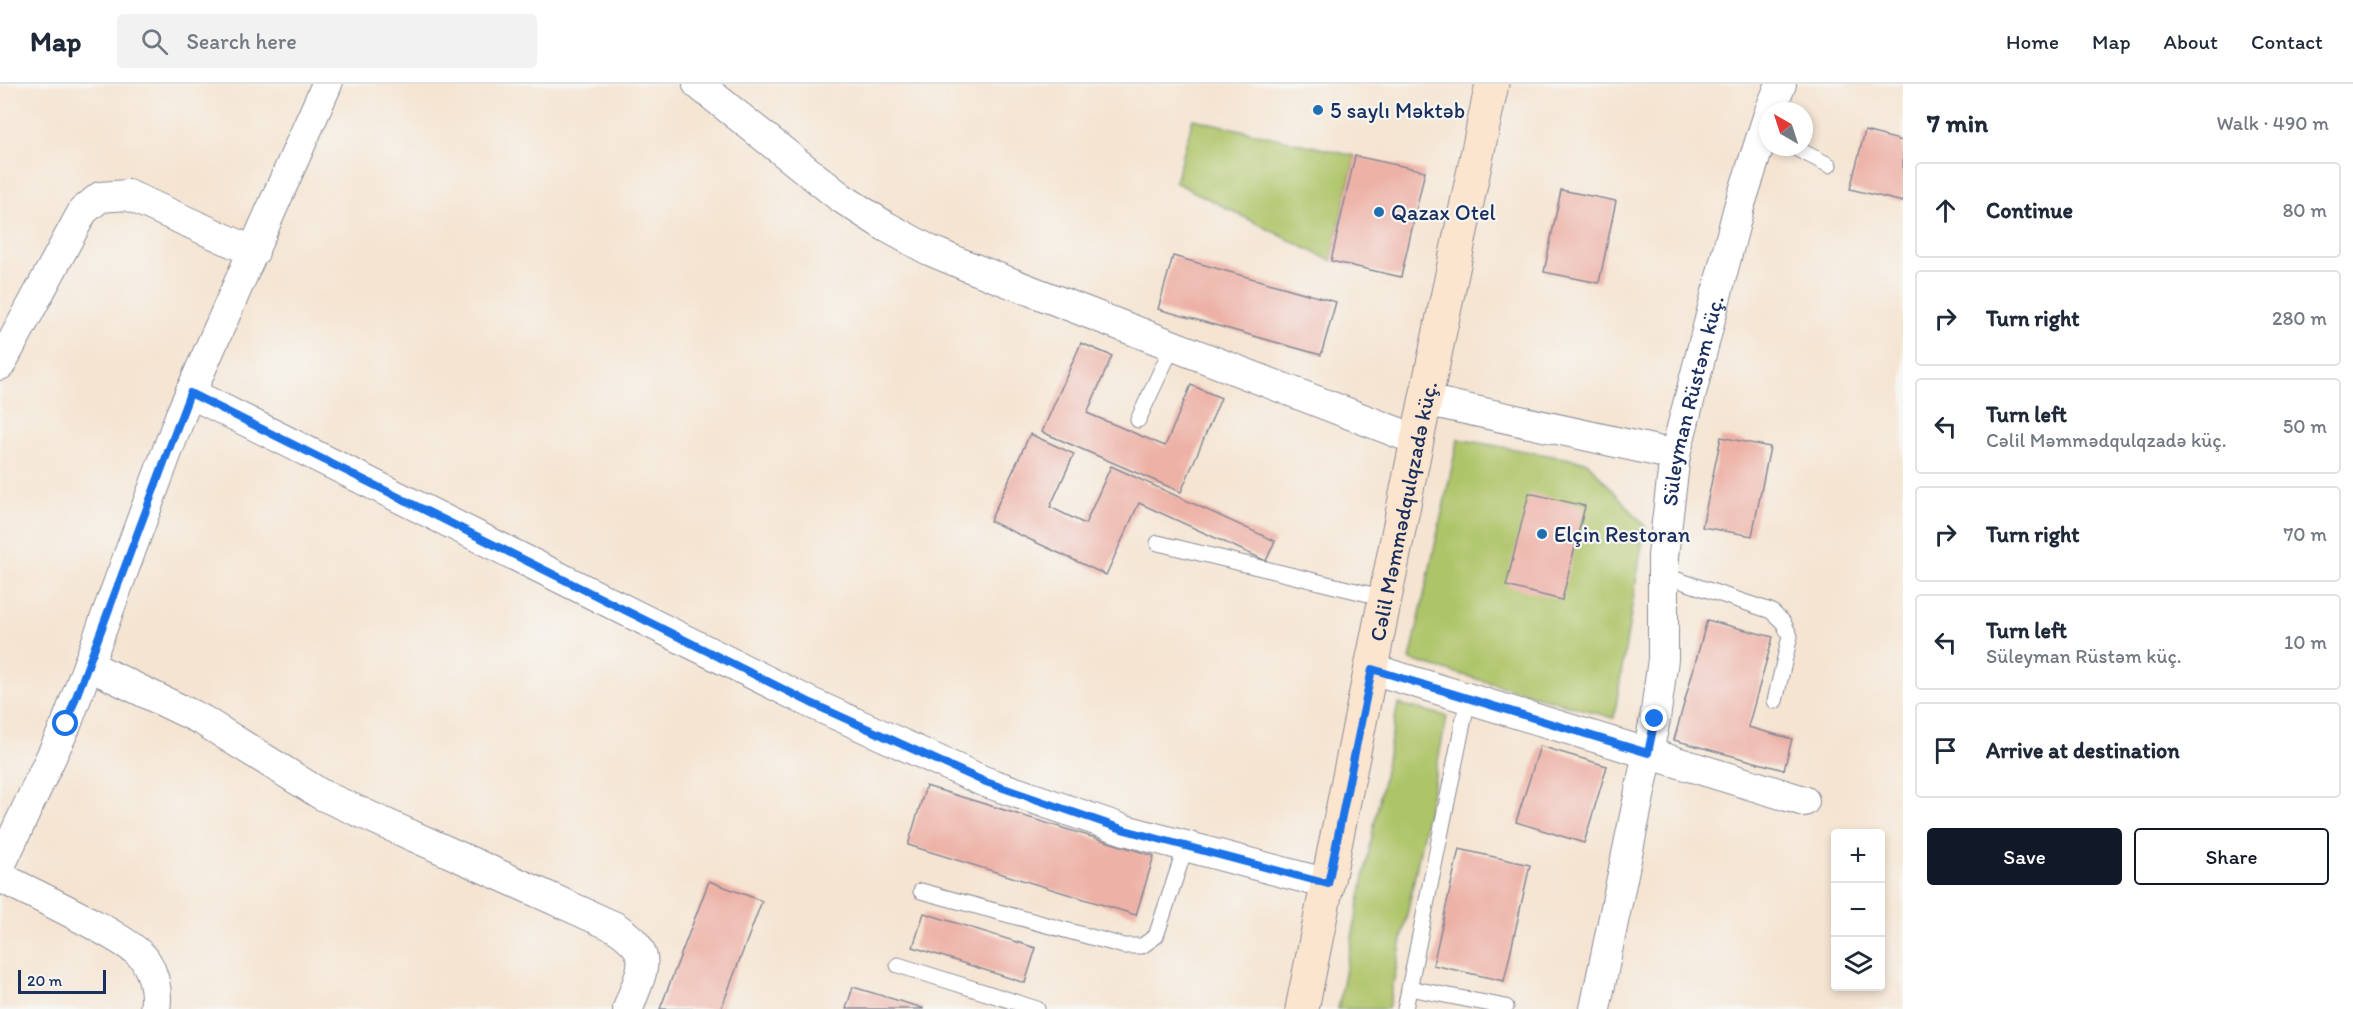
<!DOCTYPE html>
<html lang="en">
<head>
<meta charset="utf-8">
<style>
	:root { --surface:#fff; --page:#f2f2f3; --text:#1f2937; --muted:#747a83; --line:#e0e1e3; --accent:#111827 }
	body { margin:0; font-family:Itim,sans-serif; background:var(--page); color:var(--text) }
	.controls { position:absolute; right:18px; bottom:18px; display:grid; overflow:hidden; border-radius:6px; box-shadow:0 3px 9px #0003 }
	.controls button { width:54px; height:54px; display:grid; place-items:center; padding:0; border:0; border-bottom:2px solid var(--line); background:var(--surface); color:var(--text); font:30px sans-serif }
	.compass { position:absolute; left:1759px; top:18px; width:54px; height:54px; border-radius:50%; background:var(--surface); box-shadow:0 3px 9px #0003; rotate:321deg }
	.scale { position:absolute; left:18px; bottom:15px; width:88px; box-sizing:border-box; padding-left:6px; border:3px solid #1b2f5e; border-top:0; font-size:16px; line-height:21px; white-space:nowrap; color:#1b2f5e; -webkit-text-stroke:4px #f6f6f2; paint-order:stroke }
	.stop { position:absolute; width:18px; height:18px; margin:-14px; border:4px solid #1a73e8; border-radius:50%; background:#fff }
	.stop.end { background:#1a73e8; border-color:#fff; box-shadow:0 2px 6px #0008 }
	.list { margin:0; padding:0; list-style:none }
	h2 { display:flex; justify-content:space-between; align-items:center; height:78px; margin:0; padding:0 24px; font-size:26px }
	h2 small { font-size:20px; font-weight:400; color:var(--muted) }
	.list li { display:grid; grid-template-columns:39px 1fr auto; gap:18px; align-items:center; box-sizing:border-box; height:96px; margin:0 12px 12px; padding:0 12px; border:2px solid var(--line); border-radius:6px }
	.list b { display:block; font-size:22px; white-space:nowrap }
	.list p { margin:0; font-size:20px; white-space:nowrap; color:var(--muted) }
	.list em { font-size:20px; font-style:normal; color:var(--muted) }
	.actions { display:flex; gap:12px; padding:18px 24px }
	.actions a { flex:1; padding:14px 0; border:2px solid var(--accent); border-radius:6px; text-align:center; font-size:21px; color:var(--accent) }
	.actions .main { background:var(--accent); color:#fff }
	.icon { flex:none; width:33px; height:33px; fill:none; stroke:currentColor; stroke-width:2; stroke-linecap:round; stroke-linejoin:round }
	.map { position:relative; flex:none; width:1903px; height:925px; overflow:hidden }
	header { display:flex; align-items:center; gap:36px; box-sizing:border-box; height:84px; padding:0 30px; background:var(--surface); border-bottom:2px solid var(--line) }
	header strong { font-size:28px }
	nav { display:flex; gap:33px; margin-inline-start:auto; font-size:21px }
	.search { width:420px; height:54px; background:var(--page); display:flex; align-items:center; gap:15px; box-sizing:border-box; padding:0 21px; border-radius:6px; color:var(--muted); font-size:22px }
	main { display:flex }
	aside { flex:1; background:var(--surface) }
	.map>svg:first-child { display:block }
	.green { fill:#aec468; stroke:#647a63; stroke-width:1.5 }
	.building { fill:#edb1a6 }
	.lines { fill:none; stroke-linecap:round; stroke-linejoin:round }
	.lane-casing { stroke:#888a98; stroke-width:17 }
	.street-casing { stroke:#888a98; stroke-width:32 }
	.secondary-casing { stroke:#888a98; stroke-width:35 }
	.lane { stroke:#fff; stroke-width:15 }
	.street { stroke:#fff; stroke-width:30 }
	.secondary { stroke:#fbe5cf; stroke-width:33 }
	.route { stroke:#1a73e8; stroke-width:8 }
	.poi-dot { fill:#1f6fb2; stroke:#f6f6f2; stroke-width:2 }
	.labels { text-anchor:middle; stroke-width:4.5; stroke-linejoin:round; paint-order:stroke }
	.poi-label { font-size:22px; fill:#1b2f5e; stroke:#f6f6f2; text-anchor:start }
	.street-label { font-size:22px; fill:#1b2f5e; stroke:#f6f6f2 }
</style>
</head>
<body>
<header>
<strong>Map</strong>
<div class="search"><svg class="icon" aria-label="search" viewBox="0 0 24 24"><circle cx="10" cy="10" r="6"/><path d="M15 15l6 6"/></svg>Search here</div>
<nav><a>Home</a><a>Map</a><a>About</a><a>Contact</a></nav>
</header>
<main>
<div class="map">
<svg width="1903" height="925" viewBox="0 0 1903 925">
	<rect width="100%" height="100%" fill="#f6f6f2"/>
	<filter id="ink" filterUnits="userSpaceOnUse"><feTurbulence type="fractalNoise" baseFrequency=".0167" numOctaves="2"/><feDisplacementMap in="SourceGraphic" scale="12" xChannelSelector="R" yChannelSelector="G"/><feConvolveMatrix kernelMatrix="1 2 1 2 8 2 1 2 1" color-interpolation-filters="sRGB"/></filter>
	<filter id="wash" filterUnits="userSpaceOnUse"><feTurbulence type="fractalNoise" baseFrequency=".008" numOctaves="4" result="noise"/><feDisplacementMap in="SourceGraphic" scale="24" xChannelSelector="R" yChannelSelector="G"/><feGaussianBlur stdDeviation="1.35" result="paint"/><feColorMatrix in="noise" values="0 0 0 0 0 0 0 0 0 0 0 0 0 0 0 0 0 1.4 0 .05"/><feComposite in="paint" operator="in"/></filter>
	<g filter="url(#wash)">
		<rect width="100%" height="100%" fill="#f5e4d1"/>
		<path class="green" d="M 1193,35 L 1355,72 L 1331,177 L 1175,98 Z
			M 1458,355 L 1587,378 L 1645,442 L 1614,634 L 1410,576 Z
			M 1398,620 L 1447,632 L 1388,925 L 1338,925 Z"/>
		<g id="blocks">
			<path class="building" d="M 1865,47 L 1903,57 L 1903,118 L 1850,105 Z
				M 1355,72 L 1425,87 L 1401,193 L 1331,177 Z
				M 1561,106 L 1616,117 L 1599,199 L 1544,188 Z
				M 1173,172 L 1336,218 L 1321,271 L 1158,225 Z
				M 1081,259 L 1112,272 L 1087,329 L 1165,362 L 1191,301 L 1221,314 L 1181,408 L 1042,348 Z
				M 1030,350 L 1074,370 L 1050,423 L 1085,440 L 1111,382 L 1275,457 L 1266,477 L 1139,419 L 1106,491 L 990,437 Z
				M 1721,353 L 1770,363 L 1752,452 L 1702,443 Z
				M 1529,409 L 1585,422 L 1562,516 L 1506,502 Z
				M 1707,536 L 1773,553 L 1748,643 L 1792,655 L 1784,686 L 1674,656 Z
				M 1540,662 L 1607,682 L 1584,759 L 1516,738 Z
				M 926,702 L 1154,772 L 1136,831 L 908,761 Z
				M 1459,765 L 1530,781 L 1504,897 L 1433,881 Z
				M 709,797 L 762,817 L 721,925 L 660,925 Z
				M 924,829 L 1036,864 L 1025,899 L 913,863 Z
				M 853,903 L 923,924 L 923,925 L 846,925 Z"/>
		</g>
	</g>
	<g filter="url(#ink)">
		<use href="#blocks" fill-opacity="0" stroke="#888a98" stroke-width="1.5"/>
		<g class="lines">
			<g class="lane-casing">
				<path id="lane" d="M 1793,63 L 1829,81
					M 1138,336 L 1173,261
					M 1158,459 L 1385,514
					M 1663,491 L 1771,527 L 1783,538 L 1790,552 L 1775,617
					M 921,807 L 1124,862 L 1142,862 L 1156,852 L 1186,762
					M 898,881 L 1037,925
					M 1409,904 L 1506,923
					M 1405,925 L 1468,614"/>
			</g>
			<g class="street-casing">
				<g id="street">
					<path d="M 698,0 L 840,113 L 885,142 L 929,166 L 967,182 L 1417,356"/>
					<path d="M 1770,27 L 1781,0"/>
					<path d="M 0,281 L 83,127 L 100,113 L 128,111 L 254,168"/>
					<path d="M 190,309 L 811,619 L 983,697 L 1125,746 L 1328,800"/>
					<path d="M 1425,316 L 1675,371"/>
					<path d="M 88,581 L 202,636 L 322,711 L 615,843 C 657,871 642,884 628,925"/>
					<path d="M 1372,585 L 1804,717"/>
					<path d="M 0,782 L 66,641 L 181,330 L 327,0"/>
					<path d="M 0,793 C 27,807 132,855 145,876 C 154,890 158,909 155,925"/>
					<path id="s1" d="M 1595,925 L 1655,635 L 1663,575 L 1663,472 L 1675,371 L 1739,123 L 1768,33"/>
				</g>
			</g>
			<g class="secondary-casing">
				<g id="secondary">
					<path id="s2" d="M 1302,925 L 1417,356 L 1492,0"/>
				</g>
			</g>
			<use href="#lane" class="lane"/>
			<use href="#street" class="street"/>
			<use href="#secondary" class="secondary"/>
		</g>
	</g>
	<g class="lines" filter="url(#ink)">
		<path class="route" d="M 66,640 L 190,309 L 811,619 L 983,697 L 1125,746 L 1328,800 L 1372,585 L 1648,669 L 1655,635"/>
	</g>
	<g class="poi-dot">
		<circle cx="1318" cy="26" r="6"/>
		<circle cx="1379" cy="128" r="6"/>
		<circle cx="1542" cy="450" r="6"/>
	</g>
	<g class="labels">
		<g class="poi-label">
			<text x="1330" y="34">5 saylı Məktəb</text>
			<text x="1391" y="136">Qazax Otel</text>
			<text x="1554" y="458">Elçin Restoran</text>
		</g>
		<g class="street-label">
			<text dy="8" stroke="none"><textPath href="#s1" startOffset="618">Süleyman Rüstəm küç.</textPath></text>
			<text dy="8" stroke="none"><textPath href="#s2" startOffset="508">Cəlil Məmmədqulqzadə küç.</textPath></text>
		</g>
	</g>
</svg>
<div class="controls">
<button>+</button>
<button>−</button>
<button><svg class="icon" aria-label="layers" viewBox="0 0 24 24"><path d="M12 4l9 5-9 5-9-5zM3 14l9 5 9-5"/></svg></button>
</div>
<svg class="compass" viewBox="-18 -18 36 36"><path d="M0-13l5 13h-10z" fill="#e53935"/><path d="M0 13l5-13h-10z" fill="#747a83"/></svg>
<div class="scale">20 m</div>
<div class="stop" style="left:66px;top:640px"></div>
<div class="stop end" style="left:1655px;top:635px"></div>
</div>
<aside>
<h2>7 min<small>Walk · 490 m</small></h2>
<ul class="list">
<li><svg class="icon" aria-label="ahead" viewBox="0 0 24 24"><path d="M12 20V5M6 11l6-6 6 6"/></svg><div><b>Continue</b></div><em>80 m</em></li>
<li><svg class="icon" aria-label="right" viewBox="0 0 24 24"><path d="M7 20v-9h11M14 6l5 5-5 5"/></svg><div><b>Turn right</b></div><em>280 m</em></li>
<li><svg class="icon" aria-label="left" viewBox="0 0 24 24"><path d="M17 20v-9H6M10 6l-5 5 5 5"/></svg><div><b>Turn left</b><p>Cəlil Məmmədqulqzadə küç.</p></div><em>50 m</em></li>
<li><svg class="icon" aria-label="right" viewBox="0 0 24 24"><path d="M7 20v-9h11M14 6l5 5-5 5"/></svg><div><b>Turn right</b></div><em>70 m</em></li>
<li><svg class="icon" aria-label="left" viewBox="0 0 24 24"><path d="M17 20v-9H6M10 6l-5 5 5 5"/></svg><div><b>Turn left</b><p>Süleyman Rüstəm küç.</p></div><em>10 m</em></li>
<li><svg class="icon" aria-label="arrive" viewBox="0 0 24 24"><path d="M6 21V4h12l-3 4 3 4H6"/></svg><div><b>Arrive at destination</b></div></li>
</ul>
<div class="actions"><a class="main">Save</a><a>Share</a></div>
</aside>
</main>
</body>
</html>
